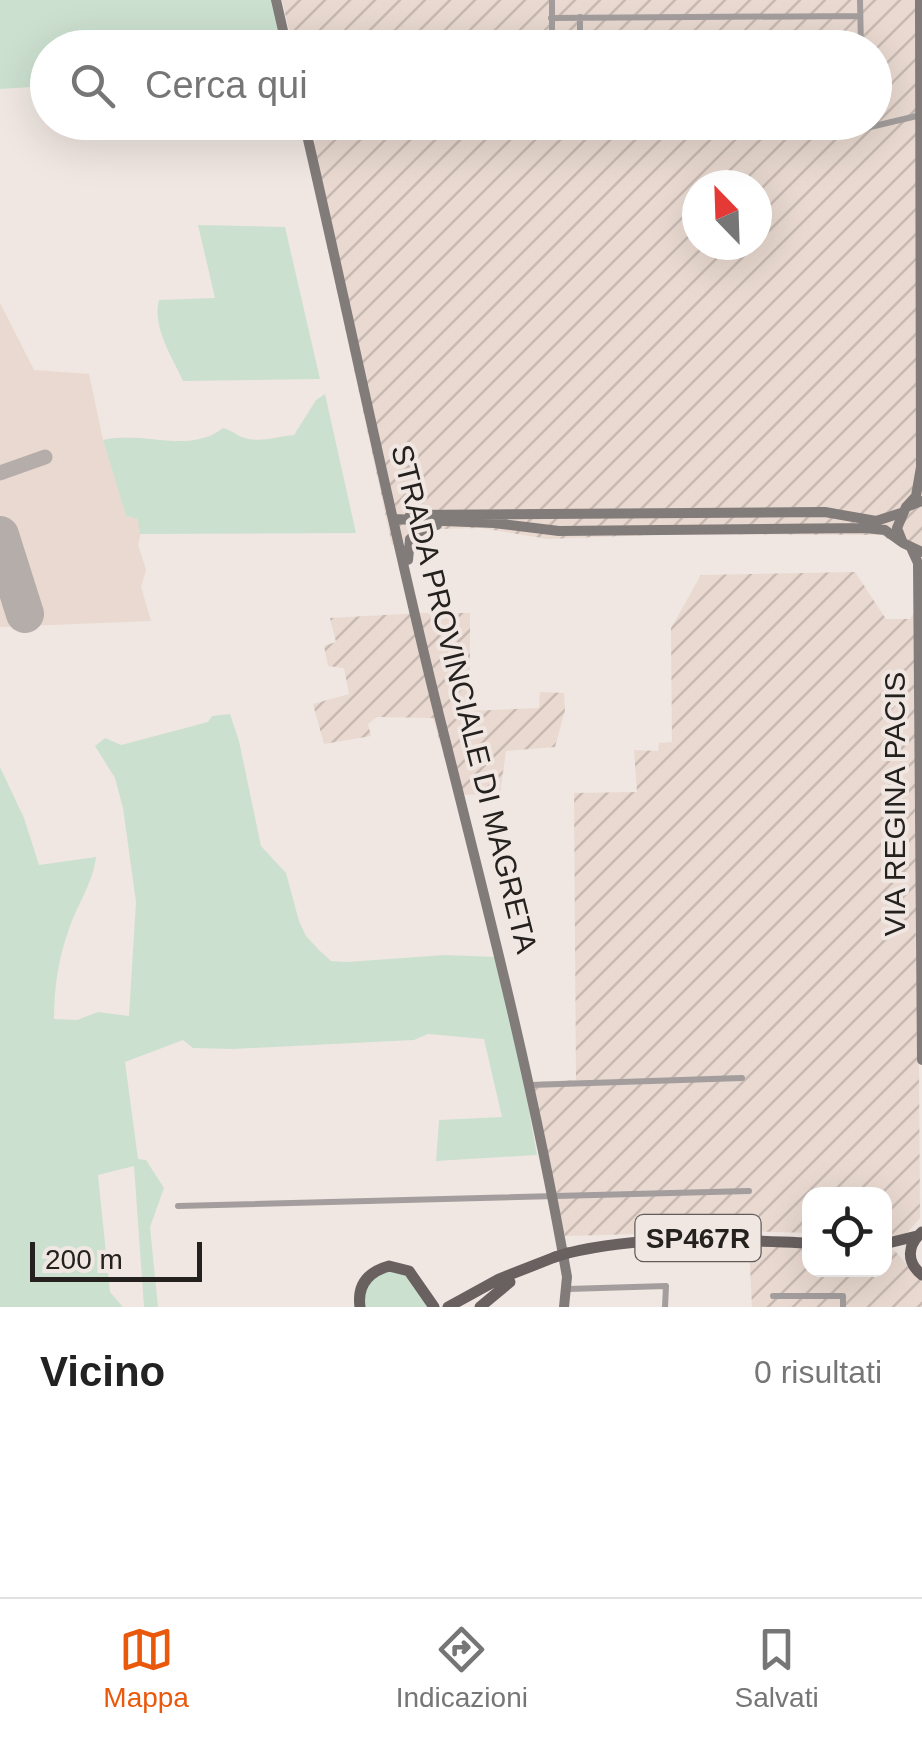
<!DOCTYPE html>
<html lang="it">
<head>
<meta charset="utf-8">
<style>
	:root { --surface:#fff; --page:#f2f2f2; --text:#222; --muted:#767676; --line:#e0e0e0; --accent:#ea580c }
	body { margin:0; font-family:Helvetica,sans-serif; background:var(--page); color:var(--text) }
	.controls { position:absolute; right:30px; bottom:30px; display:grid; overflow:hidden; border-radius:20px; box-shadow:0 10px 40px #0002 }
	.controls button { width:90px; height:90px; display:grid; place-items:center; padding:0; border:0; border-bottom:2px solid var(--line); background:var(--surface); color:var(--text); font:50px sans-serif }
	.compass { position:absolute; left:682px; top:170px; width:90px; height:90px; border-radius:50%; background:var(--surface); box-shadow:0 10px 40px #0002; rotate:337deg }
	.scale { position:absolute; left:30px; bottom:25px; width:172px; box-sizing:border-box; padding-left:10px; border:5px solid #24211f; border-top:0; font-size:28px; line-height:35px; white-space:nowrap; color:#24211f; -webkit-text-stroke:8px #f0e7e2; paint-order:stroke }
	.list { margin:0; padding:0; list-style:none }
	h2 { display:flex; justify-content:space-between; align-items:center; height:130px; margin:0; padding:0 40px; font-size:42px }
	h2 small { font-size:32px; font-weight:400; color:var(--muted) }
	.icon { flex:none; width:55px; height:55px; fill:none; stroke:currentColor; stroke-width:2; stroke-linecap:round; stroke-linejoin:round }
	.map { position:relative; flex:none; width:922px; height:1307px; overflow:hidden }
	.search { position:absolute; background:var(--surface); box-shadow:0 10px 40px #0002; left:30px; right:30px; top:30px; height:110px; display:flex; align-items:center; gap:25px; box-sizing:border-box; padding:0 35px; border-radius:55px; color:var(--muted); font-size:38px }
	.sheet { height:290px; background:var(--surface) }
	nav { display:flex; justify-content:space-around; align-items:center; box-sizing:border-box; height:140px; border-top:2px solid var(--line); background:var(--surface); font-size:28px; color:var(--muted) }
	nav a { display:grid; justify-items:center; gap:5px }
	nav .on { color:var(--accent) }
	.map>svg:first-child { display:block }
	.built { fill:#e9d9d0 }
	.industrial { fill:url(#industrial-furrows); fill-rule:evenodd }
	.grass { fill:#cce0cf }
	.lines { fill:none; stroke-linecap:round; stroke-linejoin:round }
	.taxiway { stroke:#b4ada9; stroke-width:15 }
	.runway { stroke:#b4ada9; stroke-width:38 }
	.street { stroke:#a39e9d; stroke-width:6 }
	.secondary { stroke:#817b79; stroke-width:10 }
	.primary { stroke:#696160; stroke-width:11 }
	.primary-bridge { stroke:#696160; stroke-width:11 }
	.labels { text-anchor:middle; stroke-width:8; stroke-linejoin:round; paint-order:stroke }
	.shield { fill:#f0e7e2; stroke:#615c5a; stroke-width:2.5 }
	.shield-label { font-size:28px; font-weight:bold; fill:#24211f }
	.street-label { font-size:30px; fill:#24211f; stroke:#f0e7e2 }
</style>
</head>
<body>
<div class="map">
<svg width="922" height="1307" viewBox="0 0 922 1307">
	<defs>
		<pattern id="industrial-furrows" width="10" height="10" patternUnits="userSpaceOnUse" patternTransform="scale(2.5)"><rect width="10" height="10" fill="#e9d9d0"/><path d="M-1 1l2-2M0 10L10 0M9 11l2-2" fill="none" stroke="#c8bab2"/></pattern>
	</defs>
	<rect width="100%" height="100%" fill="#f0e7e2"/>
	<path class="built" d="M 0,303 L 34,370 L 89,374 L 103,440 L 126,516 L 138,519 L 142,528 L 138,545 L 146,570 L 141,587 L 151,621 L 0,627 Z"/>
	<path class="industrial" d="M 282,0 L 922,0 L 922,559 L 881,535 L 677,534 L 548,539 L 481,528 L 441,529 L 392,545 L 305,143 L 315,143 L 310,122 L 874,122 L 874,48 L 293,47 ZM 697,185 L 757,185 L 757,245 L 697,245 Z
		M 855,572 L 886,619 L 910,619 L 916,610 L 920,1218 L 907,1233 L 885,1238 L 884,1194 L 810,1194 L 809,1233 L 749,1231 L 565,1236 L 533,1082 L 576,1080 L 574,793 L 637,792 L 634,750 L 658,751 L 659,743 L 672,742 L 671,628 L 701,575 Z
		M 421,613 L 470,613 L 470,711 L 539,708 L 540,692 L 564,693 L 565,710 L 555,747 L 506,751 L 500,794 L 455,795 L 433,718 L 377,717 L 368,724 L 371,736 L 324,744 L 313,704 L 349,694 L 344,668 L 328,666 L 324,646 L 336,642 L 330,618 Z
		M 749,1244 L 809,1245 L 810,1270 L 884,1270 L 885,1248 L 895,1251 L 922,1282 L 922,1307 L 752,1307 Z"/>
	<path class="grass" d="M 0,0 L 272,0 L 282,41 L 250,48 L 48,48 L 47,86 L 0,89 Z
		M 198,225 L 285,227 L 320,379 L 183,381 C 172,357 152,327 159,300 L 215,298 Z
		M 325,394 L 356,533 L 140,534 L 138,519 L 126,516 L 103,440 C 143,430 189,455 223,428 C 232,430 237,436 245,438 C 260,443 279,436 294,435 L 316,400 Z
		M 230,714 L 239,741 L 261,846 L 286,873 L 299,921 L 306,936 L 320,951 L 331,961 L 347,962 L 445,955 L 496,957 L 515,1034 L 537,1155 L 436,1161 L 439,1120 L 502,1117 L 484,1039 L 428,1034 L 414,1040 L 232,1049 L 193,1048 L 183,1040 L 125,1062 L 138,1159 L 146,1160 L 164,1188 L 150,1227 L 158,1307 L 144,1307 L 134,1166 L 98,1175 L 110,1292 L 123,1307 L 0,1307 L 0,767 L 24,818 L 39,865 L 96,857 C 93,884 76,906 68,932 C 58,960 54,990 54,1019 L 77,1020 L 98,1012 L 129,1016 L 136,902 L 123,808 L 115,778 L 95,746 L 105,738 L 121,745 L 208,722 L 212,716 Z
		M 387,1270 L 407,1275 L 430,1307 L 365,1307 C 364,1285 369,1280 387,1270 Z"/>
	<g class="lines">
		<path class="taxiway" d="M 0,473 L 45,457"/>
		<path class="runway" d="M 0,535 L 25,614"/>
		<path class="street" d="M 860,0 L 861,48
			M 580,17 L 580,48
			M 551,18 L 860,16
			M 552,48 L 552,0
			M 554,122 L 562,134 L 849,132 L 921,115
			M 581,122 L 581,134
			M 530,1085 L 742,1078
			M 178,1206 L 749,1191
			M 568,1289 L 666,1286 L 665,1307
			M 773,1296 L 843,1296 L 843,1307"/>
		<path class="secondary" d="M 276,0 L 287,48
			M 304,122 C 350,320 390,518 439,715 C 486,902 534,1087 567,1277 L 564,1307
			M 922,501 L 906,507 L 897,528 L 903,543 L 922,552
			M 906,507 L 916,496 L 921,467 L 920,0
			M 410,515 L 825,512 L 876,521 L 901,513
			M 393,519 L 494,523 L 559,531 L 865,528 L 885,530 L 903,543
			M 912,550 L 918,563 L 922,1060
			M 408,560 L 410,539 L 425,528 L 437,525"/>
		<path class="primary" d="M 922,1232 C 907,1245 906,1262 922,1275
			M 884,1244 L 917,1236
			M 568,1253 C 648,1234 728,1240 810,1243
			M 360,1307 C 357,1285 368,1272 389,1266 L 409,1271 L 434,1307
			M 448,1307 L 499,1279 L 555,1257
			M 480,1307 L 510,1282"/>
		<path class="primary-bridge" d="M 555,1257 L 568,1253"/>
	</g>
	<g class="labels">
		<rect class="shield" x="635.5" y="1215" width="125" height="46" rx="8"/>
		<g class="shield-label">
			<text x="698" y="1248">SP467R</text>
		</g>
		<g class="street-label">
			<text transform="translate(464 699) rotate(76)" y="10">STRADA PROVINCIALE DI MAGRETA</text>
			<text transform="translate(895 804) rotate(-90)" y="10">VIA REGINA PACIS</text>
		</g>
	</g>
</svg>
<div class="controls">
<button><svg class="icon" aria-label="locate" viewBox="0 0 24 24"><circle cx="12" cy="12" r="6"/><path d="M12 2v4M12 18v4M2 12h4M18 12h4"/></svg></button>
</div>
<svg class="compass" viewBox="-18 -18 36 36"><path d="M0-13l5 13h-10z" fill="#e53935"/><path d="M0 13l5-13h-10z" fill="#767676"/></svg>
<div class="scale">200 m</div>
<div class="search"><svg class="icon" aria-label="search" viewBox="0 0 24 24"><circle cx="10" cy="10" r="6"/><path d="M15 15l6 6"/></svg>Cerca qui</div>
</div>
<section class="sheet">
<h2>Vicino<small>0 risultati</small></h2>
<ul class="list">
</ul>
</section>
<nav>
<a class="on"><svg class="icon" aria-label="map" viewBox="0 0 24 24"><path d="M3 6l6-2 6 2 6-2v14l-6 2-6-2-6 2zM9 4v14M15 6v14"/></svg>Mappa</a>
<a><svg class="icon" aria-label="directions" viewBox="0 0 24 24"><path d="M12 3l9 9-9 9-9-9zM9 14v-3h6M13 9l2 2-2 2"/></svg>Indicazioni</a>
<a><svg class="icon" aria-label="saved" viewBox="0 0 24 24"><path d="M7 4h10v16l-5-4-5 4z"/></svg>Salvati</a>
</nav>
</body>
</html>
